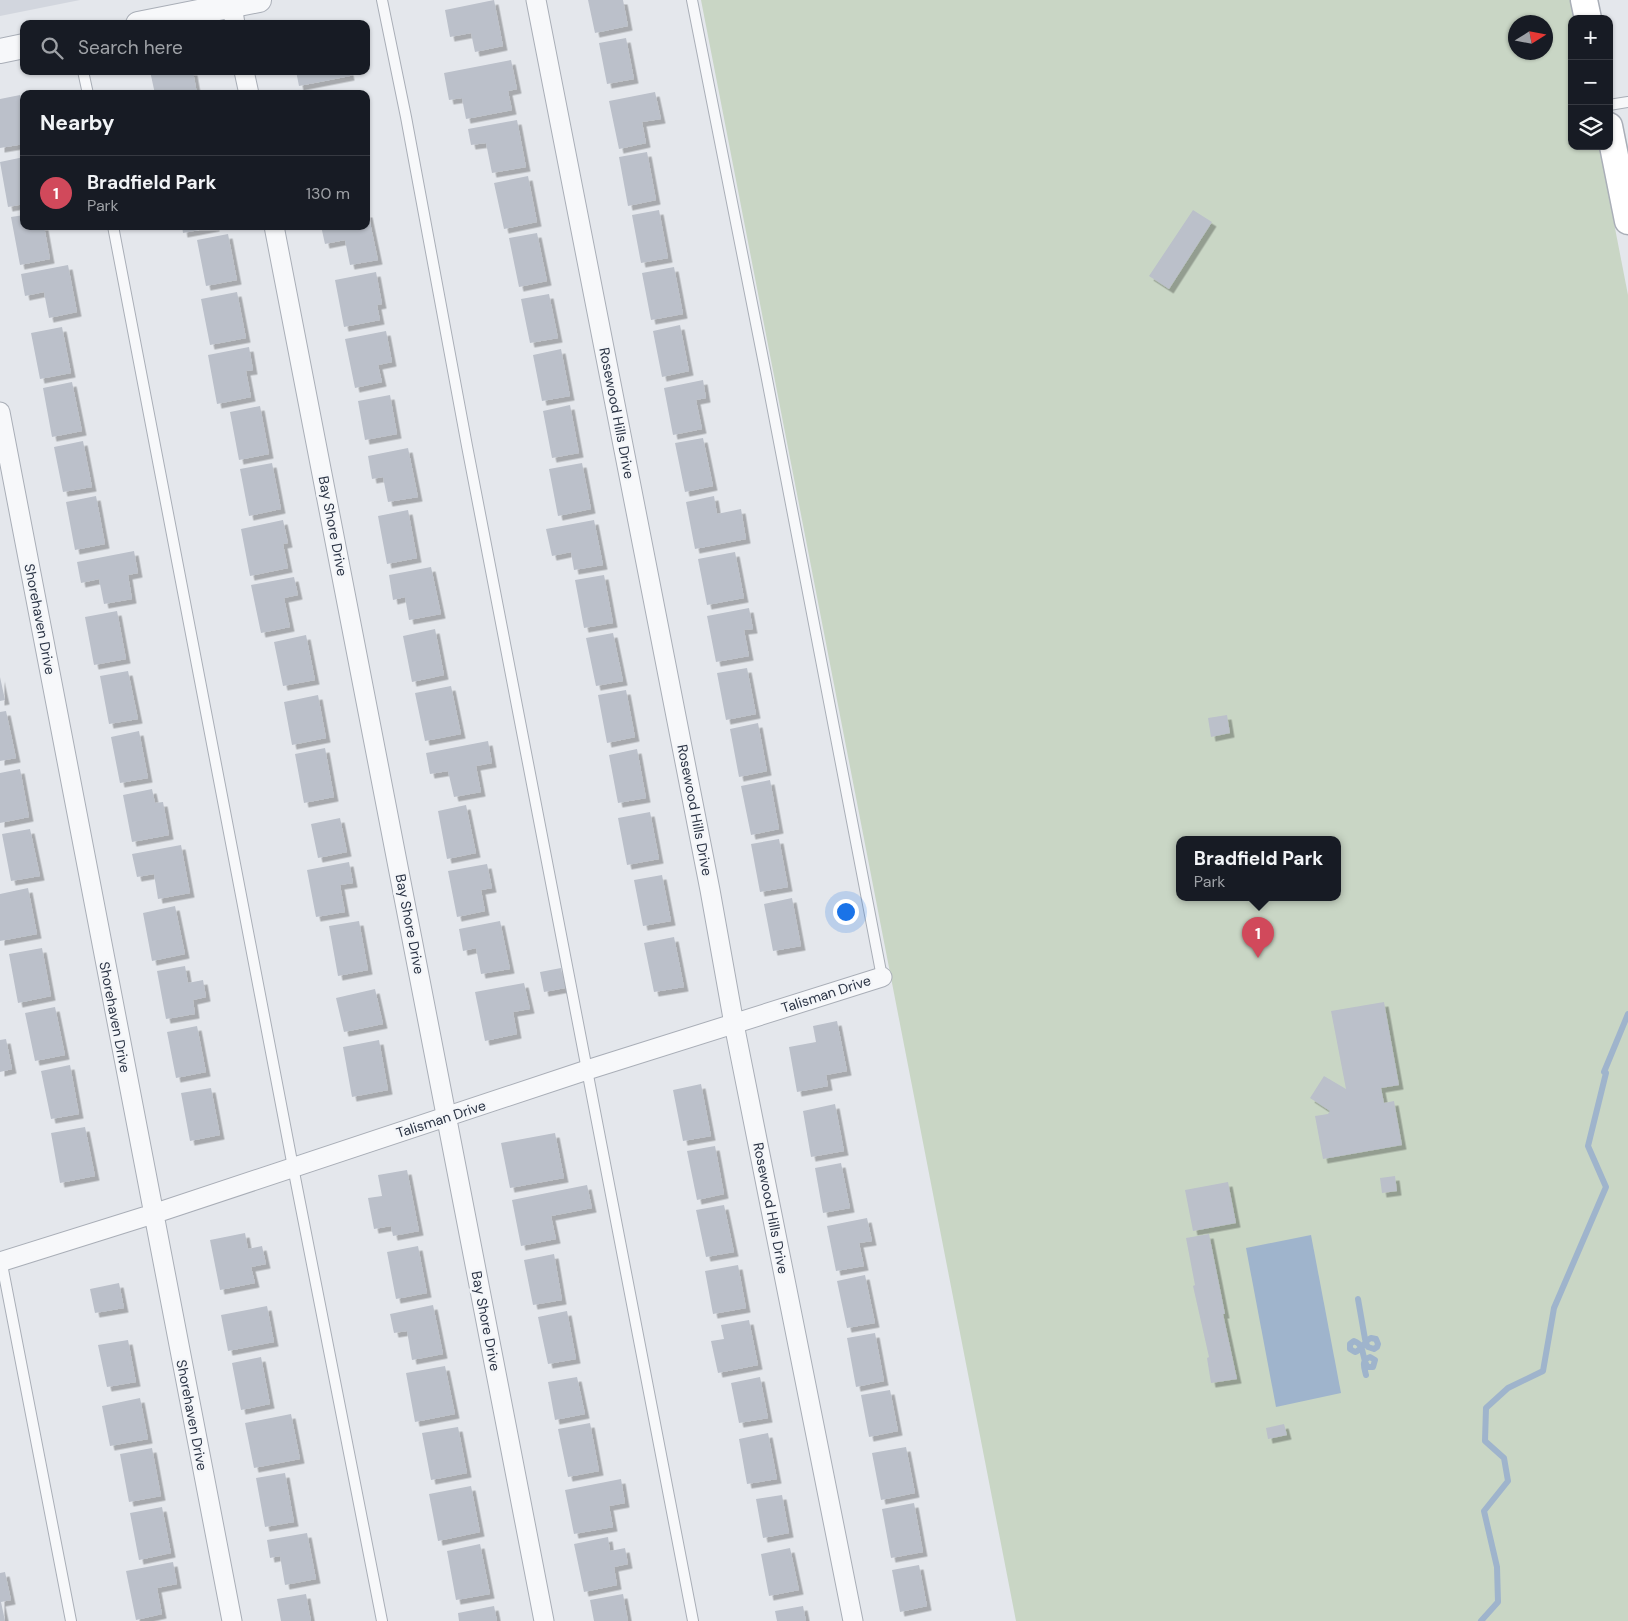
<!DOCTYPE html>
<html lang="en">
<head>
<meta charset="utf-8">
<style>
	:root { --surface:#171b24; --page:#242831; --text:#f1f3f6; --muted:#9ea1a6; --line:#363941; --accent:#d1495b }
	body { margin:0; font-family:"DM Sans",sans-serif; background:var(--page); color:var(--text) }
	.controls { position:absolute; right:15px; top:15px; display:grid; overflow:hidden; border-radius:10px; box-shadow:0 1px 4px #0004 }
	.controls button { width:45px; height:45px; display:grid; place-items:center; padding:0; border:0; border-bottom:1px solid var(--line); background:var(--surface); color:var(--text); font:25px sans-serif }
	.compass { position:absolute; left:1508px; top:15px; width:45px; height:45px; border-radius:50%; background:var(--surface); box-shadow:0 1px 4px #0004; rotate:79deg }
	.you { position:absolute; left:845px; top:911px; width:18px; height:18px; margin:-12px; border:4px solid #fff; border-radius:50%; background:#1a73e8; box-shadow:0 0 0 8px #1a73e833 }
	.badge { display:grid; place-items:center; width:32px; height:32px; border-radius:50%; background:var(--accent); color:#fff; font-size:16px; font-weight:700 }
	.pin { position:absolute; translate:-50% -41px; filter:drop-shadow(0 1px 2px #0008) }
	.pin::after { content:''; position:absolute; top:26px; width:18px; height:15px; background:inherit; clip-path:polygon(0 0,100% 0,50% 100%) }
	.popup { position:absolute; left:1176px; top:836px; width:165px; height:65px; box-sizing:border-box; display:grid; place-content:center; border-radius:10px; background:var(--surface); filter:drop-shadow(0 1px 4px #0005); font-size:16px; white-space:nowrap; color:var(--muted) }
	.popup b { font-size:19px; color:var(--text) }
	.popup::after { content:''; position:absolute; left:50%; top:100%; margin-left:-10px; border:10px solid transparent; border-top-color:var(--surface) }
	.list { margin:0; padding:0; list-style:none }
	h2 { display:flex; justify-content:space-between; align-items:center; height:65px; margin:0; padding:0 20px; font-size:21px }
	h2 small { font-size:16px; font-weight:400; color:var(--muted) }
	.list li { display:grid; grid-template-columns:32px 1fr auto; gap:15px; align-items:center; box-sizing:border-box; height:75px; padding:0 20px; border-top:1px solid var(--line) }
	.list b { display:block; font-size:19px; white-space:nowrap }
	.list p { margin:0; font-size:16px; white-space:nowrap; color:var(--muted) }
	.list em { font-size:16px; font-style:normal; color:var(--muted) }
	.icon { flex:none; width:28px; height:28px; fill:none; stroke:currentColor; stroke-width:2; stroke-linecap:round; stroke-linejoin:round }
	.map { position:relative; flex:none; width:1628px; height:1621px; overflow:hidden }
	.search { position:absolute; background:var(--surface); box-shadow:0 1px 4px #0004; left:20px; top:20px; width:350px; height:55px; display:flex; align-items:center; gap:12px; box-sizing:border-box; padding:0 18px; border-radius:10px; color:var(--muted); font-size:19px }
	.panel { position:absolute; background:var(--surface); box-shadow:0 1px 4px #0004; left:20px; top:90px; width:350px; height:140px; border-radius:10px }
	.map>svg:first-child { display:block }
	.built { fill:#d2d6de }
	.green { fill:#c9d6c5; fill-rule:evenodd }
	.water { fill:#9fb4cc }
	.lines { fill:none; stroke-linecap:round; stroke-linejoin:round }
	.stream { stroke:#9fb4cc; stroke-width:6 }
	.building { fill:#bbc0ca; filter:url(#shadow) }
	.service-casing { stroke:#a9aeb7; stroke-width:12 }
	.minor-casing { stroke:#a9aeb7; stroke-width:21 }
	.tertiary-casing { stroke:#a9aeb7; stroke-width:26 }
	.secondary-casing { stroke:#a9aeb7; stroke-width:29 }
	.service { stroke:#f7f8fa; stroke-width:10 }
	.minor { stroke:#f7f8fa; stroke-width:19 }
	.tertiary { stroke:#f7f8fa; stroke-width:24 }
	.secondary { stroke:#fff; stroke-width:26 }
	.labels { text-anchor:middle; stroke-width:5; stroke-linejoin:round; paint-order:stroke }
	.street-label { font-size:14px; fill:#2b3445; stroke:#f4f6f9 }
</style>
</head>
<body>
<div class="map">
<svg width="1628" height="1621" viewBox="0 0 1628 1621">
	<defs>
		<filter id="shadow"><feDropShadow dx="4.5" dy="4.5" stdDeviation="0" flood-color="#0004"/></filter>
	</defs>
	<rect width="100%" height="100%" fill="#e4e7ec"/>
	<path class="built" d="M 0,0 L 80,0 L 0,16 Z"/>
	<path class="green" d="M 701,0 L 1570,0 L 1574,19 L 1572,19 L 1572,146 L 1599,146 L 1628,295 L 1628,1621 L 1016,1621 ZM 1516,22 L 1546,22 L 1546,52 L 1516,52 ZM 1179,839 L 1337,839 L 1337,897 L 1179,897 Z"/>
	<path class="water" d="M 1311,1235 L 1341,1393 L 1276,1407 L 1246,1248 Z"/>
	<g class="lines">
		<path class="stream" d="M 1358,1299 L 1365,1339 C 1366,1342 1366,1345 1368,1347 L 1374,1349 L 1377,1347 L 1378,1344 L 1376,1339 L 1371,1338 C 1364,1341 1362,1350 1355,1352 L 1350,1349 L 1350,1344 L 1354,1341 C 1366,1345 1361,1359 1368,1367 L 1373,1367 L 1375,1360 L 1370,1357 C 1361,1360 1364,1367 1366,1375
			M 1481,1621 L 1498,1602 L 1497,1567 L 1484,1511 L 1508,1481 L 1504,1458 L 1485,1441 L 1486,1408 L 1508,1388 L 1543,1371 L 1554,1308 L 1606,1187 L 1588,1146 L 1606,1073 L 1604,1072 L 1628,1014"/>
	</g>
	<path class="building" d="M 494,0 L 503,46 L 475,52 L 471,33 L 450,37 L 445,10 Z
		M 588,0 L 623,0 L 628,26 L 595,33 Z
		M 626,38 L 634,79 L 607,84 L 599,43 Z
		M 511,60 L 517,89 L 508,91 L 512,110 L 466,119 L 462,98 L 449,100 L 444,73 Z
		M 150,71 L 193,71 L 197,94 L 155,94 Z
		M 296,71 L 349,71 L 350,76 L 299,86 Z
		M 655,92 L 661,119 L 642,122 L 646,143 L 619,149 L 609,101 Z
		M 20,95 L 24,116 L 24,144 L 0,148 L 0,99 Z
		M 517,120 L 526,167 L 492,173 L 486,143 L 471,145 L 468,129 Z
		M 647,152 L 656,200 L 628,206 L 619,157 Z
		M 24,157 L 24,204 L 8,207 L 0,162 Z
		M 528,176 L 537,222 L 504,229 L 494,183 Z
		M 659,210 L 668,258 L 641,263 L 632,215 Z
		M 1193,210 L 1212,222 L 1169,289 L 1149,276 Z
		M 366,213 L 368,213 L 378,260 L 350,265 L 345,240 L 325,244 L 321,226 L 366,226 Z
		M 24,215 L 24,226 L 44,226 L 50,259 L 20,265 L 11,217 Z
		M 182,226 L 215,226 L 215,227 L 183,233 Z
		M 537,233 L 547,281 L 519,287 L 509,238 Z
		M 228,234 L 237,280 L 206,286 L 197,240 Z
		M 68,265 L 77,312 L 49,318 L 44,292 L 25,296 L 21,274 Z
		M 674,267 L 683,314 L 651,320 L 642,273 Z
		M 376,272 L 382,304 L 377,305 L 380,320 L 344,327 L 335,280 Z
		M 237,292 L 246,338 L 210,345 L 201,299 Z
		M 549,294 L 558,338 L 530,343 L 521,299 Z
		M 680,325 L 689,371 L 662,377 L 653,331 Z
		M 62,327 L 71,373 L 40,379 L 31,333 Z
		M 386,331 L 392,362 L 378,365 L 382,382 L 355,388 L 345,339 Z
		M 249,347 L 253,370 L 246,371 L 251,397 L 217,404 L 208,355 Z
		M 561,349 L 570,396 L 542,401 L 533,355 Z
		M 703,380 L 706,398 L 696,400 L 702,429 L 673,435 L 664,388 Z
		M 72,382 L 82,431 L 52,437 L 43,388 Z
		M 390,395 L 397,434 L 365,440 L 358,401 Z
		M 570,405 L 579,453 L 552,458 L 543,411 Z
		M 260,406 L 269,454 L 239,460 L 230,412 Z
		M 703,438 L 713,486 L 685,492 L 675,443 Z
		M 83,441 L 92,487 L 63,492 L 54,447 Z
		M 408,448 L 418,497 L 388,502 L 383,477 L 372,479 L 368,456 Z
		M 272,463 L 281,509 L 249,516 L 240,469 Z
		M 582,463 L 591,509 L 558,516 L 549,469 Z
		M 96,496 L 105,544 L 75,550 L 66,502 Z
		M 714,496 L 717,514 L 741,509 L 746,539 L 695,549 L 686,502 Z
		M 408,510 L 417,558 L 387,564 L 378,516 Z
		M 283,520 L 288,543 L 283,544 L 288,568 L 250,576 L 241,529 Z
		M 594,520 L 603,565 L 574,570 L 571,552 L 552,556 L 546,529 Z
		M 134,551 L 138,573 L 128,575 L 132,599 L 104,604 L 99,579 L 81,583 L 77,562 Z
		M 735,552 L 744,598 L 707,605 L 698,559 Z
		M 431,567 L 441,614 L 409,620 L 405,597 L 393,600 L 389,575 Z
		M 604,575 L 613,623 L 584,628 L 575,580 Z
		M 294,577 L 298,595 L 284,598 L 290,627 L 261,633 L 251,585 Z
		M 749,608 L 753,629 L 744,630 L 749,656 L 716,662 L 707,616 Z
		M 117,611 L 126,659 L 94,665 L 85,617 Z
		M 435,629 L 444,675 L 412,682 L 403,636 Z
		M 613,633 L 623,681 L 596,686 L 586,638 Z
		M 306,635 L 315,680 L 283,686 L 274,642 Z
		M 747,668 L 756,714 L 726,720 L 717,673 Z
		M 128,671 L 138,719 L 109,724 L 100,676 Z
		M 0,677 L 5,700 L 0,701 Z
		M 451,686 L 461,734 L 425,741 L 415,693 Z
		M 626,690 L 635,737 L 607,743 L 598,695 Z
		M 318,695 L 326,738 L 292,745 L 284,702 Z
		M 6,711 L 16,758 L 0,761 L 0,712 Z
		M 1227,715 L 1230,733 L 1211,737 L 1208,718 Z
		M 758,723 L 767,771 L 739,777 L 730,729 Z
		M 139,731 L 148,778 L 120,783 L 111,737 Z
		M 488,741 L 492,763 L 476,766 L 481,792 L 454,797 L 448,771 L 430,774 L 426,753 Z
		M 325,748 L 334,797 L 304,803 L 295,754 Z
		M 637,749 L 646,798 L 618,803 L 609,755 Z
		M 20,769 L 29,817 L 0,823 L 0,773 Z
		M 770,780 L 779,829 L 751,835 L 741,786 Z
		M 152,789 L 155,803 L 163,802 L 169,835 L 132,842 L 123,795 Z
		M 466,805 L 476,853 L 447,859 L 438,811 Z
		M 650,812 L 659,859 L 627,865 L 618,818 Z
		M 340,818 L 347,852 L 318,858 L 311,824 Z
		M 30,829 L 40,876 L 11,881 L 2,834 Z
		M 779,839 L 788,887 L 760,892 L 751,844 Z
		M 181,845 L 190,893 L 158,899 L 154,874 L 137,877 L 132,854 Z
		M 349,862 L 353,883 L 340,885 L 345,912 L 316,917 L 307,870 Z
		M 487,864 L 492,888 L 481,890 L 485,911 L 457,917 L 448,871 Z
		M 662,875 L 671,921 L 643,926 L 634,880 Z
		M 28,888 L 37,934 L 0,941 L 0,894 Z
		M 792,898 L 801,946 L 773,951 L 764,904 Z
		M 175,906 L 185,954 L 152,961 L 143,913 Z
		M 359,921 L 368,970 L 338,976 L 329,926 Z
		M 500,921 L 510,969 L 481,974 L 476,948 L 463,951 L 459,929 Z
		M 674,937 L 684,987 L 654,992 L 644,943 Z
		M 42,948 L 51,996 L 18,1003 L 9,954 Z
		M 185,966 L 188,983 L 203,980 L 206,997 L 193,1000 L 195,1014 L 166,1019 L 157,971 Z
		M 561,968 L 565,988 L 544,992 L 540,972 Z
		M 524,983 L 530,1009 L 513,1012 L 517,1034 L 485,1041 L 475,992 Z
		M 375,989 L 383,1024 L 344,1032 L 336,998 Z
		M 1384,1002 L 1399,1085 L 1381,1088 L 1384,1103 L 1394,1101 L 1402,1145 L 1323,1159 L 1315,1116 L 1328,1114 L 1330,1111 L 1310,1098 L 1324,1076 L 1346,1089 L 1331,1011 Z
		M 55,1007 L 65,1055 L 35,1061 L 25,1013 Z
		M 837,1021 L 847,1071 L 826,1075 L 828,1086 L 797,1092 L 789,1047 L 816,1042 L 813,1026 Z
		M 197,1026 L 206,1072 L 176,1078 L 167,1032 Z
		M 6,1039 L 12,1069 L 0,1072 L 0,1040 Z
		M 379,1040 L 388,1090 L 352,1097 L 343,1047 Z
		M 70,1065 L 79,1114 L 51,1119 L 41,1071 Z
		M 701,1084 L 711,1136 L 683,1141 L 673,1090 Z
		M 211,1088 L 220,1135 L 190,1141 L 181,1093 Z
		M 835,1104 L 844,1151 L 811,1157 L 803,1111 Z
		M 85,1127 L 95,1176 L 60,1183 L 51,1133 Z
		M 555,1133 L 564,1178 L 510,1188 L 501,1143 Z
		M 715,1146 L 724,1194 L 697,1200 L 687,1151 Z
		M 841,1163 L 850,1208 L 823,1213 L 815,1168 Z
		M 407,1170 L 419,1231 L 393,1236 L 391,1226 L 374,1229 L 368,1198 L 382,1196 L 378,1175 Z
		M 1395,1176 L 1397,1191 L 1382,1193 L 1380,1178 Z
		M 1228,1182 L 1236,1223 L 1193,1231 L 1185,1190 Z
		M 587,1185 L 592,1208 L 551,1216 L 556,1239 L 521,1246 L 512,1200 Z
		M 724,1205 L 734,1252 L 706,1257 L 696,1210 Z
		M 867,1218 L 872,1241 L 859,1243 L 864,1266 L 836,1271 L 827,1226 Z
		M 245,1233 L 248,1249 L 262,1246 L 266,1264 L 251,1267 L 255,1283 L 220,1290 L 210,1240 Z
		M 1209,1234 L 1225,1314 L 1223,1314 L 1237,1379 L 1211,1383 L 1207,1358 L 1209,1357 L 1193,1286 L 1195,1285 L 1186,1238 Z
		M 418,1246 L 427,1293 L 396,1299 L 387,1252 Z
		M 554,1254 L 562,1300 L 533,1305 L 524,1260 Z
		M 738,1265 L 746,1308 L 713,1314 L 705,1271 Z
		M 865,1275 L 875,1323 L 847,1328 L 837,1281 Z
		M 119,1283 L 124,1308 L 95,1313 L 90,1289 Z
		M 433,1305 L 443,1354 L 412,1360 L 407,1331 L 394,1333 L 390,1314 Z
		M 267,1306 L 274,1342 L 228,1351 L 221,1315 Z
		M 567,1311 L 576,1359 L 548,1364 L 538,1317 Z
		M 749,1320 L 758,1365 L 718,1373 L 711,1341 L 724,1339 L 721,1325 Z
		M 875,1333 L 884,1381 L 856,1387 L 847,1338 Z
		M 128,1340 L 136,1382 L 107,1387 L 98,1345 Z
		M 261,1357 L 270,1404 L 241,1410 L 232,1363 Z
		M 445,1366 L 455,1414 L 415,1422 L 406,1373 Z
		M 577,1377 L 585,1414 L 555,1420 L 548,1382 Z
		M 760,1377 L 768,1418 L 739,1423 L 731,1383 Z
		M 890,1390 L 898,1431 L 869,1437 L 861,1395 Z
		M 140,1398 L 148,1439 L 110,1446 L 102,1406 Z
		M 291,1414 L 300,1459 L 254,1468 L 245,1423 Z
		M 590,1423 L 599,1471 L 568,1477 L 558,1429 Z
		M 1284,1424 L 1287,1435 L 1268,1439 L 1266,1428 Z
		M 458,1427 L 467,1473 L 431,1480 L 422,1433 Z
		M 768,1433 L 777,1479 L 747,1484 L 739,1439 Z
		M 906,1447 L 915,1493 L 881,1500 L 872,1453 Z
		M 152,1448 L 161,1496 L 129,1502 L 120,1454 Z
		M 285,1473 L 294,1522 L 265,1527 L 256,1478 Z
		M 621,1479 L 625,1503 L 609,1506 L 613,1527 L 574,1534 L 565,1490 Z
		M 471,1486 L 480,1532 L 438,1541 L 429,1494 Z
		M 782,1495 L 789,1533 L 763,1538 L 756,1499 Z
		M 914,1503 L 923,1552 L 891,1558 L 882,1509 Z
		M 162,1507 L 171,1553 L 139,1560 L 130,1513 Z
		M 307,1533 L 316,1579 L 285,1585 L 280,1556 L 270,1558 L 267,1540 Z
		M 608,1537 L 610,1551 L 625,1548 L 628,1564 L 614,1567 L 617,1585 L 584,1592 L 574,1544 Z
		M 480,1544 L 490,1594 L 456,1600 L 447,1551 Z
		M 790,1548 L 799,1590 L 769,1596 L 761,1554 Z
		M 173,1562 L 177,1584 L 157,1588 L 162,1614 L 136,1620 L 126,1571 Z
		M 919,1565 L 927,1606 L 900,1612 L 892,1570 Z
		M 5,1572 L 11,1600 L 1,1602 L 5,1621 L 0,1621 L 0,1573 Z
		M 306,1594 L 311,1621 L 281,1621 L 277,1599 Z
		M 623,1594 L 628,1621 L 594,1621 L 590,1600 Z
		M 494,1606 L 497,1621 L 459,1621 L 458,1613 Z
		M 803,1606 L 806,1621 L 777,1621 L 775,1611 Z"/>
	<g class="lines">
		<g class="service-casing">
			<path id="service" d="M 382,0 L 406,117 L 467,446 L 693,1621
				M 692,0 L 766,374 L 882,977
				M 83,71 L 88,94
				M 1609,105 L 1628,102
				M 113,226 L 293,1167 L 382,1621
				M 1,1259 L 71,1621"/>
		</g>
		<g class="minor-casing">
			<path id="minor" d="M 536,0 L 710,890 L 734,1024 L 853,1621
				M 232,5 L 235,24
				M 244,71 L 249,94
				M 274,226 L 544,1621
				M 0,412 L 232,1621
				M 0,1262 L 153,1214 L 587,1070 L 882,977"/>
		</g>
		<g class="tertiary-casing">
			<path id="tertiary" d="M 138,24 L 259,0
				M 0,51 L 24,46"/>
		</g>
		<g class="secondary-casing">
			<path id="secondary" d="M 1584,0 L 1588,19
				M 1609,126 L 1628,221"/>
		</g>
		<use href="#service" class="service"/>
		<use href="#minor" class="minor"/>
		<use href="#tertiary" class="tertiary"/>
		<use href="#secondary" class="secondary"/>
	</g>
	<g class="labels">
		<g class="street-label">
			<text transform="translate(617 413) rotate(79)" y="5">Rosewood Hills Drive</text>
			<text transform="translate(333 526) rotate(79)" y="5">Bay Shore Drive</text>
			<text transform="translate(40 619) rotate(79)" y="5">Shorehaven Drive</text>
			<text transform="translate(695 810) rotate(79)" y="5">Rosewood Hills Drive</text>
			<text transform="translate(410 924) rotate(79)" y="5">Bay Shore Drive</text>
			<text transform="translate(826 994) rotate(-18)" y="5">Talisman Drive</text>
			<text transform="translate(115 1017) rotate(79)" y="5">Shorehaven Drive</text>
			<text transform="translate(441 1119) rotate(-18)" y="5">Talisman Drive</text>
			<text transform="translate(771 1208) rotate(79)" y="5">Rosewood Hills Drive</text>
			<text transform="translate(486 1321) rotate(79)" y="5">Bay Shore Drive</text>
			<text transform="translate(192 1415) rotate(79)" y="5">Shorehaven Drive</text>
		</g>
	</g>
</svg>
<div class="controls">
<button>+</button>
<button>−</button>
<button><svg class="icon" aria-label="layers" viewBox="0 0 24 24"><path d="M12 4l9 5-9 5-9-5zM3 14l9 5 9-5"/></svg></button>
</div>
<svg class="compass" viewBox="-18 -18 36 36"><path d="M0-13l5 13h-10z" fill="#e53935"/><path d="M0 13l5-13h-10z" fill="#9ea1a6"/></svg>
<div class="you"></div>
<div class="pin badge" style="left:1258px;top:958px">1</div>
<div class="popup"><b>Bradfield Park</b>Park</div>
<div class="search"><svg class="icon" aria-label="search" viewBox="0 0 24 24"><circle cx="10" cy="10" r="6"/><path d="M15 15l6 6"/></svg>Search here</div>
<section class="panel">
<h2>Nearby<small></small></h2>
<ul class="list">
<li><span class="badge">1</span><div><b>Bradfield Park</b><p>Park</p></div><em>130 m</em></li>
</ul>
</section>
</div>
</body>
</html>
